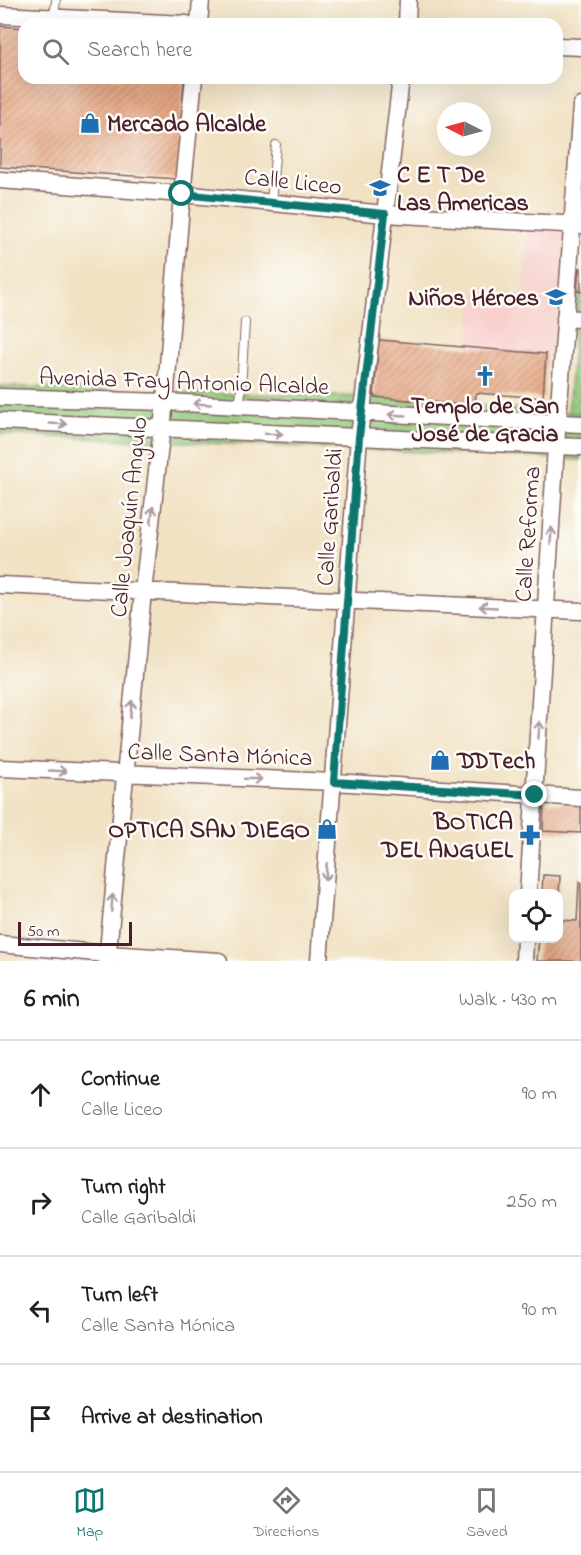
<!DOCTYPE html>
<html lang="en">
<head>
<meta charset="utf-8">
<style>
	:root { --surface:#fff; --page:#f2f2f2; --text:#202124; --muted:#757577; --line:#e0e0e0; --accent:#0f766e }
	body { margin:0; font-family:"Indie Flower",sans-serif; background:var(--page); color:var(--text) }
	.controls { position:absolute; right:18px; bottom:18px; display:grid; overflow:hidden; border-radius:12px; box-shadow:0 6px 24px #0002 }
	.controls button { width:54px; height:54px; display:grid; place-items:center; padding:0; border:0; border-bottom:2px solid var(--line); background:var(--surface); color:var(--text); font:30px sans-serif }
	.compass { position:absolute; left:437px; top:102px; width:54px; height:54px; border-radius:50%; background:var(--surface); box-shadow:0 6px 24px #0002; rotate:276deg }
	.scale { position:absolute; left:18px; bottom:15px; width:114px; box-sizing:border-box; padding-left:6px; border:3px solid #4a1f2b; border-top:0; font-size:16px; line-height:21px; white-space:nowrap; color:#4a1f2b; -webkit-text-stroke:4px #fdfcf7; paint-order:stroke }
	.stop { position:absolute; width:18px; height:18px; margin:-14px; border:4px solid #0f766e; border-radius:50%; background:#fff }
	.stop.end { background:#0f766e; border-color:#fff; box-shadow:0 2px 6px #0008 }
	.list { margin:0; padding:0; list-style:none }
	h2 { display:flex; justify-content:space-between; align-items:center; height:78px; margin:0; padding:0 24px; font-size:26px }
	h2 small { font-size:20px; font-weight:400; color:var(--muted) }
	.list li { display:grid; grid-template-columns:39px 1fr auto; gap:18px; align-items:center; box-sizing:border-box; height:108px; padding:0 24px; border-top:2px solid var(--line) }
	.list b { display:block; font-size:22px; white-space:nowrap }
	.list p { margin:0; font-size:20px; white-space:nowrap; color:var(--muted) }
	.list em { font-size:20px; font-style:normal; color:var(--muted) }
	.icon { flex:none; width:33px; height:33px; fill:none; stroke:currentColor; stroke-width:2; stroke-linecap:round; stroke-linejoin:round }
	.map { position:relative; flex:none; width:581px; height:961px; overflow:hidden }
	.search { position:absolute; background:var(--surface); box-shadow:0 6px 24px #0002; left:18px; right:18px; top:18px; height:66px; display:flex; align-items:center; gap:15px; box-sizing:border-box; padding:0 21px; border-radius:18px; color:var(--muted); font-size:22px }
	.sheet { height:510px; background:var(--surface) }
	nav { display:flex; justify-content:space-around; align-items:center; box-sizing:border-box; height:84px; border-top:2px solid var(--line); background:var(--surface); font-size:16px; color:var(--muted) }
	nav a { display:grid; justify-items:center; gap:3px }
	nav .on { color:var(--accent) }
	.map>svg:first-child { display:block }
	.built { fill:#f7d0cd }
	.green { fill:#90c77a; stroke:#6d7352; stroke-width:1.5 }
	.park { fill:url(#park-dots); stroke:#6d7352; stroke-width:1.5 }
	.building { fill:url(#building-hatch) }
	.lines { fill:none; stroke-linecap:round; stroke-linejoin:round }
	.lane-casing { stroke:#846361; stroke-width:10 }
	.street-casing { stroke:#846361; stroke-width:19 }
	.lane { stroke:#fff; stroke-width:8 }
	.street { stroke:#fff; stroke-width:16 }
	.oneway { stroke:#ae9aa0 }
	.route { stroke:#0f766e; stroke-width:8 }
	.labels { text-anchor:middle; stroke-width:5; stroke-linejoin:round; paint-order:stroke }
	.poi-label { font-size:24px; font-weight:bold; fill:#4a1f2b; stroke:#fdfcf7; text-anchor:start }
	.street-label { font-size:24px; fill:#4a1f2b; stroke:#fdfcf7 }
</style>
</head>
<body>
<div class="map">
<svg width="581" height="961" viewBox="0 0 581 961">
	<defs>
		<pattern id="park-dots" width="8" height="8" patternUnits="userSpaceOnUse" patternTransform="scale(1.5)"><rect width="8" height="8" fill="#90c77a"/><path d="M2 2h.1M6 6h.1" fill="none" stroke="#7eaa6a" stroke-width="1.8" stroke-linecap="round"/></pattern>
		<pattern id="building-hatch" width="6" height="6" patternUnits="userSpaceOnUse" patternTransform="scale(1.5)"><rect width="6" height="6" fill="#e6a682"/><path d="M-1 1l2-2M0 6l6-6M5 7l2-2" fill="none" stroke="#bc876b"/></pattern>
	</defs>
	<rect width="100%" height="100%" fill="#fdfcf7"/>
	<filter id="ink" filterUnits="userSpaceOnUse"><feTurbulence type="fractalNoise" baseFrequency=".0167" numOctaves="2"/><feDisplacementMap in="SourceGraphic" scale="12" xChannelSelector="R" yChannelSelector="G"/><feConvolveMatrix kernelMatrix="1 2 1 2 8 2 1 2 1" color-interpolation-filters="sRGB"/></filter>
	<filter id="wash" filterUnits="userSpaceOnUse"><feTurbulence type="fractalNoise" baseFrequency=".008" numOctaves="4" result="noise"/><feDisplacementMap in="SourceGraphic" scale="24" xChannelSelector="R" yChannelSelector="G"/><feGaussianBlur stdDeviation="1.35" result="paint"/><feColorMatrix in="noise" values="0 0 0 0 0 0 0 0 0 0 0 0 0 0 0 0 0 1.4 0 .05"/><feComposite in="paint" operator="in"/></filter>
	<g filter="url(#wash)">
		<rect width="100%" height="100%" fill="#f1e2c4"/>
		<path class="built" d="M 528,228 L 565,231 L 555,354 L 469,347 L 473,291 L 523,295 Z"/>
		<path class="green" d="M 0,386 L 161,392 L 374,397 L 551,412 L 581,413 L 581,460 C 387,448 194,444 0,434 Z"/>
		<path class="park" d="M 577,292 L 581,292 L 581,413 L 568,413 Z"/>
		<g id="blocks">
			<path class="building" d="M 0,26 L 24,28 L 24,78 L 184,78 L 177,179 L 0,167 Z
				M 579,268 L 581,268 L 581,292 L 577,291 Z
				M 379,340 L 546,354 L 543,398 L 476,393 L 475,406 L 374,397 Z
				M 544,802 L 581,804 L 581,833 L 543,831 Z
				M 543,875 L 560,876 L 559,894 L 542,894 Z
				M 579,882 L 581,882 L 581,961 L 537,961 L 539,939 L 558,939 L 558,920 L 577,921 Z"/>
		</g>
	</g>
	<g filter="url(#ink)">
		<use href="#blocks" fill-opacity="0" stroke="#846361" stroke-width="1.5"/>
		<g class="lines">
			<g class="lane-casing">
				<path id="lane" d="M 54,18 L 56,0
					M 271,203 L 276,145
					M 240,406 L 245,322"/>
			</g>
			<g class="street-casing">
				<path id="street" d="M 0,15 L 187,24
					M 199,24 L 201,0
					M 407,24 L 408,0
					M 557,46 L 581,47
					M 0,180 L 182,194 L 385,214 L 581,225
					M 565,318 L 581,319
					M 0,397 L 165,402 L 581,424
					M 0,421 L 581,447
					M 0,585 L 581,611
					M 0,768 L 334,782 L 581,798
					M 528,894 L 556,446 L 581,106
					M 0,944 L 107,954 L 219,961
					M 107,961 L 143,592 L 165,402 L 182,194 L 194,78
					M 319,961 L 359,437 L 401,78
					M 524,961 L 525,939"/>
			</g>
			<use href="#lane" class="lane"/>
			<use href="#street" class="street"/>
		</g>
		<defs><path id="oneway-shaft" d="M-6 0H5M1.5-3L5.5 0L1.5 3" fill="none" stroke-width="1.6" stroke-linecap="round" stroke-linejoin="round" transform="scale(1.5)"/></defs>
		<g class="oneway">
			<use href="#oneway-shaft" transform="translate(202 404) rotate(-177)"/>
			<use href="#oneway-shaft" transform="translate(397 415) rotate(-177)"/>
			<use href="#oneway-shaft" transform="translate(58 424) rotate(3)"/>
			<use href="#oneway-shaft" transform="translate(274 434) rotate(2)"/>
			<use href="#oneway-shaft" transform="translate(152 515) rotate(-84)"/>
			<use href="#oneway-shaft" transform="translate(551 536) rotate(-86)"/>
			<use href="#oneway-shaft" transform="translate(488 607) rotate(-177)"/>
			<use href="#oneway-shaft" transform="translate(131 709) rotate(-84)"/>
			<use href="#oneway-shaft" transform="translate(539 730) rotate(-86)"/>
			<use href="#oneway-shaft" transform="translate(58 771) rotate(3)"/>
			<use href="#oneway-shaft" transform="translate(253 779) rotate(2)"/>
			<use href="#oneway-shaft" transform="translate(326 872) rotate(95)"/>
			<use href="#oneway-shaft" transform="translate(112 903) rotate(-85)"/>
		</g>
	</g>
	<g class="lines" filter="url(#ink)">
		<path class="route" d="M 182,194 L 385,214 L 359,437 L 334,782 L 535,795"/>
	</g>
	<defs>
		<g id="shop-bare" transform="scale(1.62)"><path d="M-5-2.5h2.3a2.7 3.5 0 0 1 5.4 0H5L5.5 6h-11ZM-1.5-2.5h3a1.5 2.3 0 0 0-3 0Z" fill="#1f6fb2" stroke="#fdfcf7" stroke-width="2.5" paint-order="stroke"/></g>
		<g id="university-bare" transform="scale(1.62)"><path d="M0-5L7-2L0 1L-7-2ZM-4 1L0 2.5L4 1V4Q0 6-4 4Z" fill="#1f6fb2" stroke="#fdfcf7" stroke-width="2.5" paint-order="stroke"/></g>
		<g id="school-bare" transform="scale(1.62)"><path d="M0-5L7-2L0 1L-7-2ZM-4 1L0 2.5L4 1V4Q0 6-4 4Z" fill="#1f6fb2" stroke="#fdfcf7" stroke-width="2.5" paint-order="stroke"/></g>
		<g id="church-bare" transform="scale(1.62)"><path d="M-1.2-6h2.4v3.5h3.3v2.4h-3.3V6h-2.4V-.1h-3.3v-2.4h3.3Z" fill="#1f6fb2" stroke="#fdfcf7" stroke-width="2.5" paint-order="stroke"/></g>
		<g id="pharmacy-bare" transform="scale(1.62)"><path d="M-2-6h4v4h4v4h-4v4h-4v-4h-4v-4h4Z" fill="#1f6fb2" stroke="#fdfcf7" stroke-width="2.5" paint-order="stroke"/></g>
	</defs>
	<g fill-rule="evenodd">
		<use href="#shop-bare" x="90" y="123"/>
		<use href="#university-bare" x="380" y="188"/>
		<use href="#school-bare" x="556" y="297"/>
		<use href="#church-bare" x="485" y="376"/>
		<use href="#shop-bare" x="440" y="760"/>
		<use href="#shop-bare" x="327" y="829"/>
		<use href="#pharmacy-bare" x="530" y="835"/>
	</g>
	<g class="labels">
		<g class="poi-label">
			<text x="107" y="131">Mercado Alcalde</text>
			<text x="397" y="182">C E T De<tspan x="397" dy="28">Las Americas</tspan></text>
			<text x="539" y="305" text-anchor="end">Niños Héroes</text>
			<text x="485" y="413" text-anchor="middle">Templo de San<tspan x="485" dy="28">José de Gracia</tspan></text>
			<text x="457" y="768">DDTech</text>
			<text x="513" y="829" text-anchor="end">BOTICA<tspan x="513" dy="28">DEL ANGUEL</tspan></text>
			<text x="310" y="837" text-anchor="end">OPTICA SAN DIEGO</text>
		</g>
		<g class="street-label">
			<text transform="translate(293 181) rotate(6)" y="8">Calle Liceo</text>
			<text transform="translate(184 381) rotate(2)" y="8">Avenida Fray Antonio Alcalde</text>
			<text transform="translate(128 517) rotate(-84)" y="8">Calle Joaquín Angulo</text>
			<text transform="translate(329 517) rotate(-86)" y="8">Calle Garibaldi</text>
			<text transform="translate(527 534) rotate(-86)" y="8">Calle Reforma</text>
			<text transform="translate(220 754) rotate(2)" y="8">Calle Santa Mónica</text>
		</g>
	</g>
</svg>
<div class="controls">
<button><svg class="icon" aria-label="locate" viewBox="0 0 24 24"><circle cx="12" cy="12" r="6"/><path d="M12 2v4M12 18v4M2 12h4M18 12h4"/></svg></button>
</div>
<svg class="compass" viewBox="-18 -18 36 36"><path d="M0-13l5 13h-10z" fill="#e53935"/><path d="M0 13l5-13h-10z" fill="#757577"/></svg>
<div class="scale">50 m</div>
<div class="stop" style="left:182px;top:194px"></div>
<div class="stop end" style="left:535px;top:795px"></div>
<div class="search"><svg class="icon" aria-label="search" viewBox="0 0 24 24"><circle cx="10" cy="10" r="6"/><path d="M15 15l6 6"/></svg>Search here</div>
</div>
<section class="sheet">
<h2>6 min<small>Walk · 430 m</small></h2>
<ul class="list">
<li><svg class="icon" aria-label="ahead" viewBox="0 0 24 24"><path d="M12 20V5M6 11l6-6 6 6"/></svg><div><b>Continue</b><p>Calle Liceo</p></div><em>90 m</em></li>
<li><svg class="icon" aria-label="right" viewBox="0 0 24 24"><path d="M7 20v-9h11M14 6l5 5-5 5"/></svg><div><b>Turn right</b><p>Calle Garibaldi</p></div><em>250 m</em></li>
<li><svg class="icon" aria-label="left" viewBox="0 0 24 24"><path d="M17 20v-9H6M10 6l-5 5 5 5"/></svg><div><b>Turn left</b><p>Calle Santa Mónica</p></div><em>90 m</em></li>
<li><svg class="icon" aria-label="arrive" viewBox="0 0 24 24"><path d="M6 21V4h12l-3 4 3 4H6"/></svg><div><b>Arrive at destination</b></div></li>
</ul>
</section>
<nav>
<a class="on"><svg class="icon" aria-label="map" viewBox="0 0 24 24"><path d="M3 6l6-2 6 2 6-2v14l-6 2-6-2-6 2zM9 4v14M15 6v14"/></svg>Map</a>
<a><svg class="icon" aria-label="directions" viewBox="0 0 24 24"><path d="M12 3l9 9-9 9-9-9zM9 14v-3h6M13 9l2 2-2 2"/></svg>Directions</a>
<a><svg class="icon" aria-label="saved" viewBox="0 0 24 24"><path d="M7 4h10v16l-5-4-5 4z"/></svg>Saved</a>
</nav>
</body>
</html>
